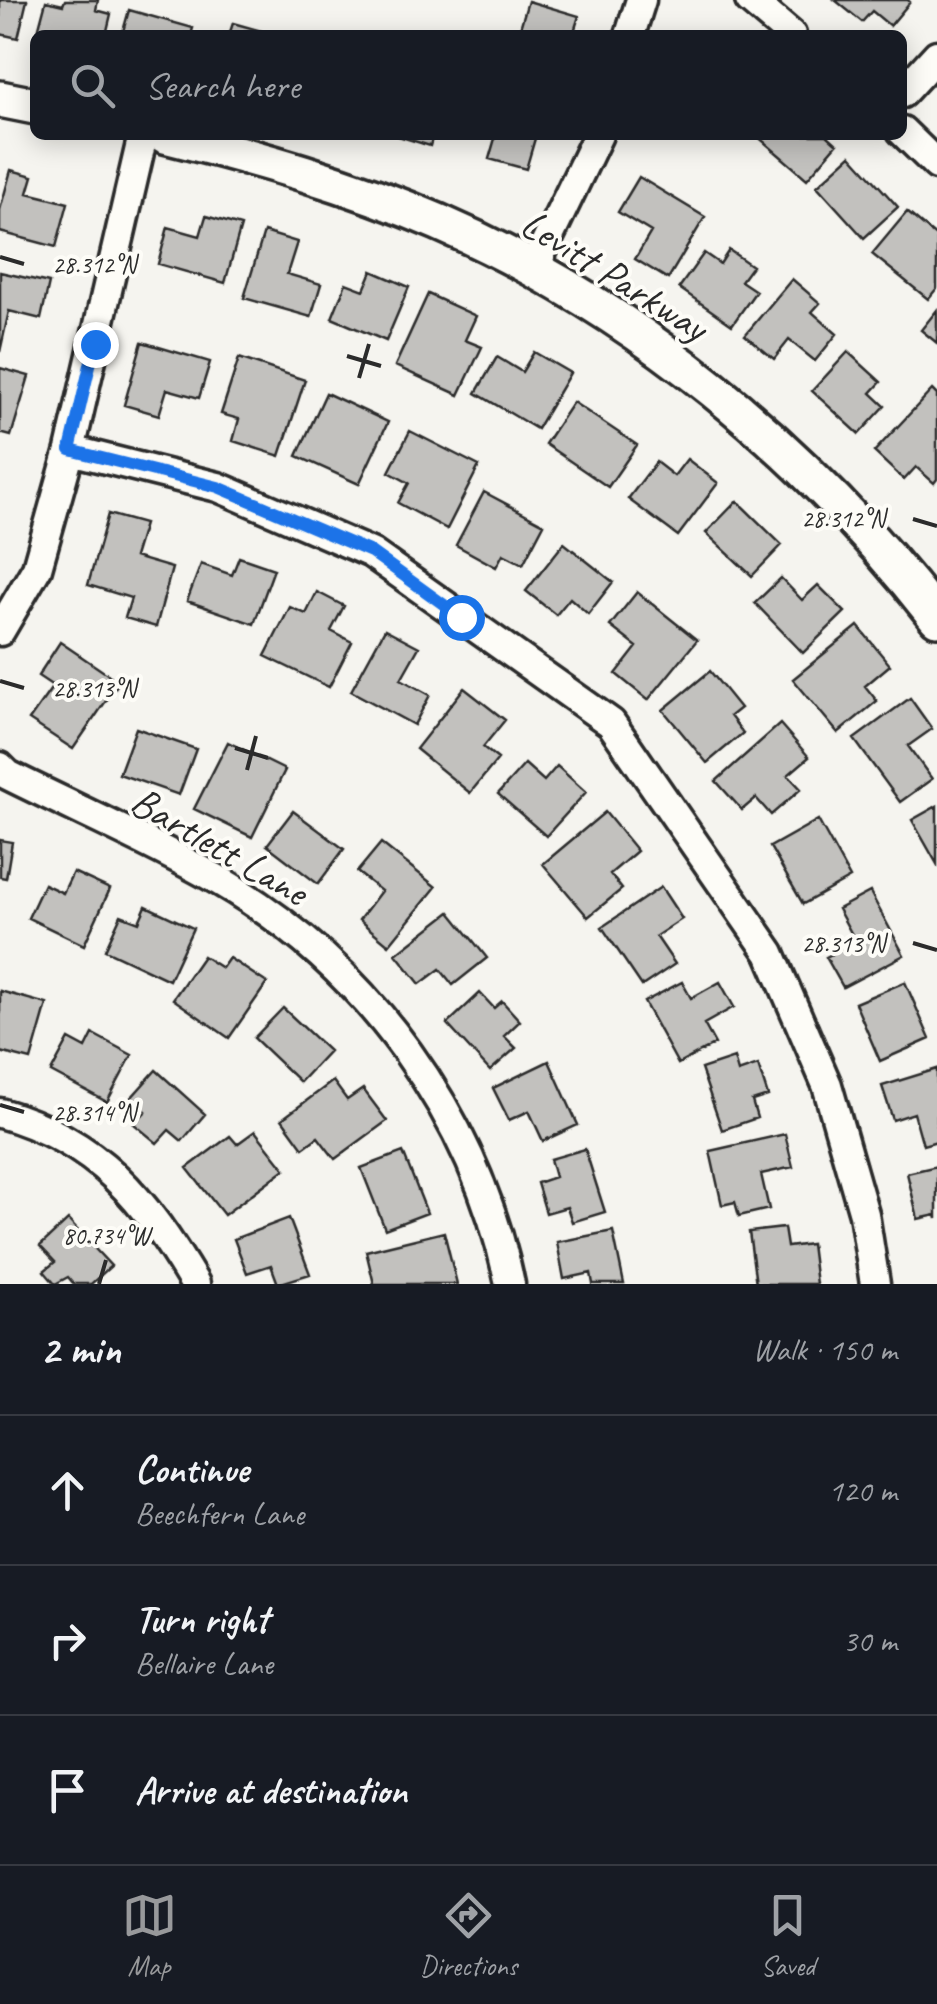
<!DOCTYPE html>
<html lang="en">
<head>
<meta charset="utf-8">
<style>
	:root { --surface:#171b24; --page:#242831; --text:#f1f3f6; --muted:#9ea1a6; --line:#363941; --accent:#98999b }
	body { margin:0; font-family:Caveat,sans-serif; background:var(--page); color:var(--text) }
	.stop { position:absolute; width:30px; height:30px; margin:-22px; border:8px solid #1a73e8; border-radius:50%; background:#fff }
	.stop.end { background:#1a73e8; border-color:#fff; box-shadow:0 2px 10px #0008 }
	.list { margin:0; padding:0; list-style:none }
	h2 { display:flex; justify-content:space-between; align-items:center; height:130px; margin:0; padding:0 40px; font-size:42px }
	h2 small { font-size:32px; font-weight:400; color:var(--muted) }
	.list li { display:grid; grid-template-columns:65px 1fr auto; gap:30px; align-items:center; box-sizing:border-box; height:150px; padding:0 40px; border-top:2px solid var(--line) }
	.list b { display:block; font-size:38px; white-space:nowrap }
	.list p { margin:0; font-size:32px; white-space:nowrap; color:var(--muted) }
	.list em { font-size:32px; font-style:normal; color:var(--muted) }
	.icon { flex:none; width:55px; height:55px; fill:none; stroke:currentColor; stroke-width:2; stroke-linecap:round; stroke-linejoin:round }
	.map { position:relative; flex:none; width:937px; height:1284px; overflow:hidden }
	.search { position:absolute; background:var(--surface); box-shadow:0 5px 25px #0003; left:30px; right:30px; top:30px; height:110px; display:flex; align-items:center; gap:25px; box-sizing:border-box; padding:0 35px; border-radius:15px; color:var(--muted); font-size:38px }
	.sheet { height:580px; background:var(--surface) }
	nav { display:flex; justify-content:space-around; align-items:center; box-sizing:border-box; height:140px; border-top:2px solid var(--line); background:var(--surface); font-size:28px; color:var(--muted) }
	nav a { display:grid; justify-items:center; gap:5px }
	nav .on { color:var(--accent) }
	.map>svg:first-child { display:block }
	.building { fill:#c2c1be; stroke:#2b2b2b; stroke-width:2.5 }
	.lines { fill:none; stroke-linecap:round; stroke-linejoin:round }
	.minor-casing { stroke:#2b2b2b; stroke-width:35 }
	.tertiary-casing { stroke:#2b2b2b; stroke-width:42 }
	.minor { stroke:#fdfcf7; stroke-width:28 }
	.tertiary { stroke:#fdfcf7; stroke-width:35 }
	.route { stroke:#1a73e8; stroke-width:12 }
	.ticks { fill:none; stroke:#2b2b2b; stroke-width:4 }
	.labels { text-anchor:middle; stroke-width:8; stroke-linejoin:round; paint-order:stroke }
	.street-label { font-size:42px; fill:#2b2b2b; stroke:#fdfcf7 }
	.ticks-label { font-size:25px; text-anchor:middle; fill:#2b2b2b; stroke:#fdfcf7; stroke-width:8; stroke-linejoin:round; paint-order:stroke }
</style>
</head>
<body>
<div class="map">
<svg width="937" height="1284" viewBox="0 0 937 1284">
	<rect width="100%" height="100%" fill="#f5f4ef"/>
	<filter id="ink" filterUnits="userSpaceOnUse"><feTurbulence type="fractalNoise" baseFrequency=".01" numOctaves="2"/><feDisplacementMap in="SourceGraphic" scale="20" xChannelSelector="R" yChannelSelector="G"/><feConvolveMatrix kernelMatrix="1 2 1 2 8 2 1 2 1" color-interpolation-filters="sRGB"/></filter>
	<g filter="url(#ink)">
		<path class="building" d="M 0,0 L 27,0 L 18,38 L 0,34 Z
			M 65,0 L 98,0 L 96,10 L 111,14 L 106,35 L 37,35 L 46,1 L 63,5 Z
			M 835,0 L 908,0 L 910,2 L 890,26 L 872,11 L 862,22 Z
			M 528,1 L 579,16 L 573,35 L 518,35 Z
			M 129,10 L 193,28 L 191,35 L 122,35 Z
			M 233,23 L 276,35 L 229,35 Z
			M 395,135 L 433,135 L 430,146 Z
			M 496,135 L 536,135 L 526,169 L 489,159 Z
			M 756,135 L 827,135 L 837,144 L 807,179 Z
			M 851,155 L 898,207 L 864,238 L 817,186 Z
			M 11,170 L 33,176 L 28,193 L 68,203 L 56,247 L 0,232 L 0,210 Z
			M 639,177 L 705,217 L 668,279 L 635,259 L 651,232 L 618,212 Z
			M 907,212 L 937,237 L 937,288 L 928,299 L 872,254 Z
			M 206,216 L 241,226 L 225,283 L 158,264 L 168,227 L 200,236 Z
			M 264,232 L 297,242 L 287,274 L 321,284 L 311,317 L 244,298 Z
			M 729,250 L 752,266 L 741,281 L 756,291 L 732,325 L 679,288 L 704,253 L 720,264 Z
			M 372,271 L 409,287 L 386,341 L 332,318 L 346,283 L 364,290 Z
			M 0,272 L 49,283 L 41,319 L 9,311 L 0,352 Z
			M 792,279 L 820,303 L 812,312 L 837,334 L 815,361 L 789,340 L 774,359 L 745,335 Z
			M 428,294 L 476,316 L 465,340 L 482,347 L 459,395 L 395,366 Z
			M 937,310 L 937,343 L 921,330 Z
			M 142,342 L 210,362 L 199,398 L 167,389 L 159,415 L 124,405 Z
			M 534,352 L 570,373 L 537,429 L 476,393 L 497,357 L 522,372 Z
			M 848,352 L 881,382 L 871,393 L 885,406 L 859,434 L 812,391 Z
			M 239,358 L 305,380 L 280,456 L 233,441 L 239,419 L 221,414 Z
			M 0,368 L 29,376 L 11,436 L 0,433 Z
			M 932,390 L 937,395 L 937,479 L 934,483 L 916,467 L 904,480 L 874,452 Z
			M 326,393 L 388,422 L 359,484 L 297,456 Z
			M 573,402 L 637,445 L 608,487 L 545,444 Z
			M 410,431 L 479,466 L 447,529 L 398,503 L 409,483 L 389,472 Z
			M 687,459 L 718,483 L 678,536 L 628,499 L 656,462 L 674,476 Z
			M 484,492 L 544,524 L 523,564 L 503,554 L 496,567 L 456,545 Z
			M 737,501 L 782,545 L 752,576 L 706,533 Z
			M 108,514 L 144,524 L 134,557 L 172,568 L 156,627 L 125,618 L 131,598 L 88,585 Z
			M 564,543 L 613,582 L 588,614 L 570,598 L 556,615 L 526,591 Z
			M 239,557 L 274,569 L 254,624 L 187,601 L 201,564 L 232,575 Z
			M 781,578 L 802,600 L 818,585 L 845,612 L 803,653 L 755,603 Z
			M 317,592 L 344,606 L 331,631 L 352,642 L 329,687 L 265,656 L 290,607 L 306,614 Z
			M 637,592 L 697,640 L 648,700 L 616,674 L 637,647 L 610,626 Z
			M 858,626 L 890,665 L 865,686 L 877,701 L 838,733 L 793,679 Z
			M 385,629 L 419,647 L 401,679 L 430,695 L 414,725 L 351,691 Z
			M 60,642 L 119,682 L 73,749 L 29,720 L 53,686 L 38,676 Z
			M 710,671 L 740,708 L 730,716 L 743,733 L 707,763 L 663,710 Z
			M 464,688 L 505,720 L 483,747 L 498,759 L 470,793 L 416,749 Z
			M 910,698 L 932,729 L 908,746 L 932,779 L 900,802 L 854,739 Z
			M 780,724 L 809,757 L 788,775 L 801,789 L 771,815 L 756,798 L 742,810 L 716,781 Z
			M 136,728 L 196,749 L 179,795 L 119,774 Z
			M 228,742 L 285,770 L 252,837 L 194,809 Z
			M 525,764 L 544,781 L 557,766 L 586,792 L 546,836 L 498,794 Z
			M 937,806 L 937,864 L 912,820 Z
			M 293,811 L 344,849 L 318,884 L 267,845 Z
			M 605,812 L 637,851 L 610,874 L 622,889 L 588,917 L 543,864 Z
			M 818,820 L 850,878 L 803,904 L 770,847 Z
			M 0,840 L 12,842 L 6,878 L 0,877 Z
			M 381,843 L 436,887 L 389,945 L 359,920 L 381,891 L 357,872 Z
			M 73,872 L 110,889 L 84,945 L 28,918 L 44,884 L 63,893 Z
			M 661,887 L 682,919 L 656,936 L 675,964 L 642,986 L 602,927 Z
			M 870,892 L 904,955 L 843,987 L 826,957 L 856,942 L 838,909 Z
			M 146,906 L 193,928 L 169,980 L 105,950 L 121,915 L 139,922 Z
			M 450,912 L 487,958 L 453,985 L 440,969 L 420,984 L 396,954 Z
			M 203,956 L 222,968 L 229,958 L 267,983 L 229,1038 L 173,999 Z
			M 682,982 L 691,998 L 720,982 L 734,1007 L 704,1024 L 715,1044 L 678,1064 L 644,1002 Z
			M 905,982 L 930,1039 L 880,1061 L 855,1003 Z
			M 0,991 L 47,1004 L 31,1060 L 0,1052 Z
			M 480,993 L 494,1008 L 502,1001 L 520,1021 L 504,1036 L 516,1048 L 490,1071 L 447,1024 Z
			M 283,1008 L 329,1051 L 300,1082 L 254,1038 Z
			M 93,1034 L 132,1055 L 107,1102 L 51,1072 L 69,1039 L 86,1048 Z
			M 734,1058 L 738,1072 L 758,1065 L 768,1096 L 752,1101 L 757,1118 L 722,1130 L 701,1069 Z
			M 549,1061 L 578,1125 L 543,1141 L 529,1111 L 509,1120 L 493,1088 Z
			M 937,1069 L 937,1141 L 923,1145 L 914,1113 L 893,1120 L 882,1086 Z
			M 156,1070 L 205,1114 L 182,1141 L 169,1130 L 157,1143 L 134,1124 L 146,1111 L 131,1098 Z
			M 333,1081 L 347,1100 L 363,1089 L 387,1121 L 335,1159 L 318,1137 L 303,1148 L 282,1119 Z
			M 255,1131 L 285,1169 L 224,1215 L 187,1168 L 230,1136 L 237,1144 Z
			M 785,1134 L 793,1167 L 761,1174 L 769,1209 L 739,1216 L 735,1202 L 722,1205 L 710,1151 Z
			M 585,1149 L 605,1212 L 572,1222 L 567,1207 L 546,1213 L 537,1183 L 555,1177 L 550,1159 Z
			M 403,1152 L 427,1213 L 385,1229 L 361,1168 Z
			M 937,1166 L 937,1219 L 936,1215 L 918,1219 L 907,1173 Z
			M 289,1218 L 310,1274 L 278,1284 L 271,1265 L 247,1273 L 234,1239 Z
			M 68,1220 L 111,1266 L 91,1284 L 74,1284 L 68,1277 L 55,1284 L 44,1271 L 55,1262 L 40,1246 Z
			M 784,1228 L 787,1247 L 811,1244 L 816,1284 L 756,1284 L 749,1232 Z
			M 613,1231 L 624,1284 L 593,1284 L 591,1273 L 564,1279 L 557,1242 Z
			M 444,1232 L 457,1284 L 374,1284 L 366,1251 Z"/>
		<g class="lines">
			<g class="minor-casing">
				<path id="minor" d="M 750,0 L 791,35
					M 630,35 L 641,0
					M 902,93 L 937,55
					M 902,131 L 937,165
					M 533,270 L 598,135
					M 70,450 L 218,487 L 371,553 L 611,723 L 770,953 L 827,1085 L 864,1214 L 875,1284
					M 0,631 L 37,568 L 70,450 L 143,135
					M 0,767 L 8,775 C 78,810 152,842 220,881 C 369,968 475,1116 510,1284
					M 0,1113 C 99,1141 145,1200 195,1284"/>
			</g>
			<g class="tertiary-casing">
				<path id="tertiary" d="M 0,99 L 35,106
					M 165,135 C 258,158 350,184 438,222 C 635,307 806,450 937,618"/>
			</g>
			<use href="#minor" class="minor"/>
			<use href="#tertiary" class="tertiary"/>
		</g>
	</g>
	<g class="lines" filter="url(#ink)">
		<path class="route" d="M 95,344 L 70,450 L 218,487 L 371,552 L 461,617"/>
	</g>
	<path class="ticks" d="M 0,257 L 24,264M 347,356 L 381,366M 359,378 L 369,344M 913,519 L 937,526M 0,681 L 24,688M 235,748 L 268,758M 247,770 L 256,736M 913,943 L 937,950M 0,1105 L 24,1112M 99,1284 L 106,1260"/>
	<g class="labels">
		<g class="street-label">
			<text transform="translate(615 274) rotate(32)" y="15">Levitt Parkway</text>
			<text transform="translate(220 845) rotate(30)" y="15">Bartlett Lane</text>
		</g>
	</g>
	<g class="ticks-label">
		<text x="94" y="273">28.312°N</text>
		<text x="843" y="527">28.312°N</text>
		<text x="94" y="697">28.313°N</text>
		<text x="843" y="952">28.313°N</text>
		<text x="94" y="1121">28.314°N</text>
		<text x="106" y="1244">80.734°W</text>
	</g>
</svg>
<div class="stop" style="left:461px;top:617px"></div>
<div class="stop end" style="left:95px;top:344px"></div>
<div class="search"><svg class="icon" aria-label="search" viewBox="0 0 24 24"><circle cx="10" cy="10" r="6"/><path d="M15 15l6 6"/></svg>Search here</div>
</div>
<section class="sheet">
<h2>2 min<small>Walk · 150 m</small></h2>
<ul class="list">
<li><svg class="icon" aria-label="ahead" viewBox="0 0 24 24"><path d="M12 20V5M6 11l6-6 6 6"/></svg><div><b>Continue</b><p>Beechfern Lane</p></div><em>120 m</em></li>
<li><svg class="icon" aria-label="right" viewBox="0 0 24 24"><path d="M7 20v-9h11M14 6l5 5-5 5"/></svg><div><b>Turn right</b><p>Bellaire Lane</p></div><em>30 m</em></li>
<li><svg class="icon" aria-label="arrive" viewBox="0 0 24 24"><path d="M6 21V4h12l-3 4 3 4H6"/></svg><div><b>Arrive at destination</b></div></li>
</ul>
</section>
<nav>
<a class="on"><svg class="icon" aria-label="map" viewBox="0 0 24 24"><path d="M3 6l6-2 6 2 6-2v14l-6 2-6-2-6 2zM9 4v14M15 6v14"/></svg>Map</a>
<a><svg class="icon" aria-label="directions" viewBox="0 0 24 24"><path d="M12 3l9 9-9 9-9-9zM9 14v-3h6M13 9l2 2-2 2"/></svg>Directions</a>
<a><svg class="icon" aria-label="saved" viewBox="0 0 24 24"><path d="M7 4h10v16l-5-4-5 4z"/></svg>Saved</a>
</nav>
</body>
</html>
